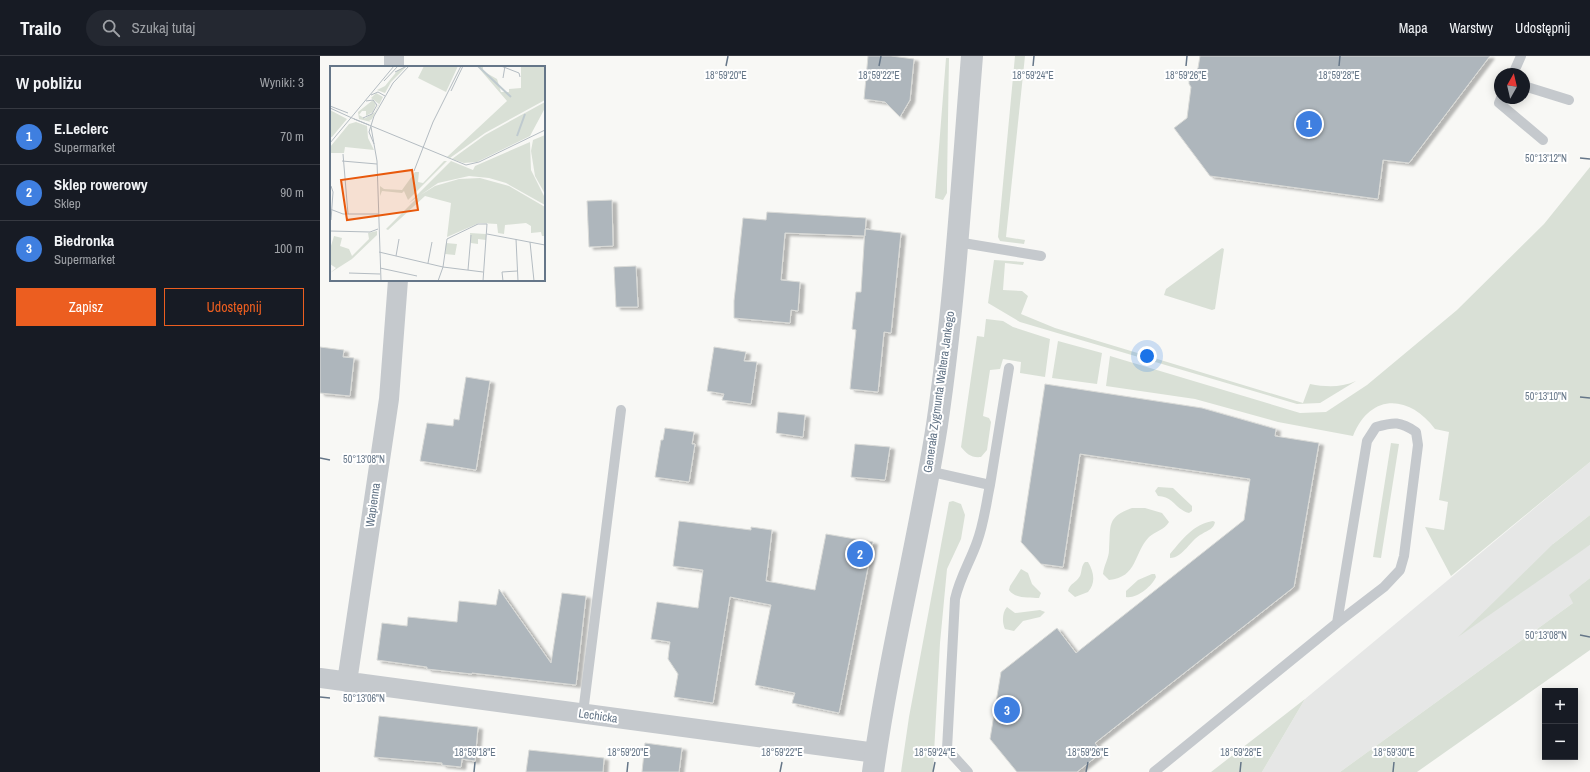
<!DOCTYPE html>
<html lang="pl">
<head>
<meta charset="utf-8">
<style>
	:root { --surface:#171b24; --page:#242831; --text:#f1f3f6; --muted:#9ea1a6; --line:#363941; --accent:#ec5e20 }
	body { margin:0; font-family:"Archivo Narrow",sans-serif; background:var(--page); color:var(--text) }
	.controls { position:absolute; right:12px; bottom:12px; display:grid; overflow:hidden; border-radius:0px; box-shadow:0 2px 10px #0003 }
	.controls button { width:36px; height:36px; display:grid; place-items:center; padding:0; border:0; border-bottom:1px solid var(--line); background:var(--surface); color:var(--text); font:20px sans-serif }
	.compass { position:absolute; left:1174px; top:12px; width:36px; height:36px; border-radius:50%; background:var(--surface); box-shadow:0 2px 10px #0003; rotate:8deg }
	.you { position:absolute; left:827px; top:300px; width:14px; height:14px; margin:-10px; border:3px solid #fff; border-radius:50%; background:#1a73e8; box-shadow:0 0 0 6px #1a73e833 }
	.badge { display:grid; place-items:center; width:26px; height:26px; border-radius:50%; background:var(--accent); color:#fff; font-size:13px; font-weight:700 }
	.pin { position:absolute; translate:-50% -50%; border:2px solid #fff; box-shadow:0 1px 4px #0006 }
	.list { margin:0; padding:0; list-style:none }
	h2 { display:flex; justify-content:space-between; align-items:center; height:52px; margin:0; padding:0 16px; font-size:17px }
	h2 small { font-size:13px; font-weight:400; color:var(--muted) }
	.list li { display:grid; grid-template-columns:26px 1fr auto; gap:12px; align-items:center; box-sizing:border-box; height:56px; padding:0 16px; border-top:1px solid var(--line) }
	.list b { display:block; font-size:15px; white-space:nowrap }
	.list p { margin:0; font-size:13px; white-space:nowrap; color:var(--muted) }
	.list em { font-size:13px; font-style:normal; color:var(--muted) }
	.actions { display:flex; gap:8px; padding:12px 16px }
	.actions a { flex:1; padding:9px 0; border:1px solid var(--accent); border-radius:0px; text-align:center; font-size:14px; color:var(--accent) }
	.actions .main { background:var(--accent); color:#fff }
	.icon { flex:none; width:22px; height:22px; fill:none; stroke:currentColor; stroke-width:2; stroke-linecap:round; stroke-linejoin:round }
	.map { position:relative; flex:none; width:1270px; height:716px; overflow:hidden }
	header { display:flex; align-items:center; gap:24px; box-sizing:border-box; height:56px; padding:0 20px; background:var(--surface); border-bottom:1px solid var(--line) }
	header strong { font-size:19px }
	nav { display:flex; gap:22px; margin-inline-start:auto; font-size:14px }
	.search { width:280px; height:36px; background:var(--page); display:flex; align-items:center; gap:10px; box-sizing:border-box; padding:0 14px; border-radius:22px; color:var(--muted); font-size:15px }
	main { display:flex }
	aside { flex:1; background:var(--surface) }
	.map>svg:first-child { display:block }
	.built { fill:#e6e7e6 }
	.green { fill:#d9e0d6 }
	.building { fill:#aeb6bc; stroke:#d9dad7; filter:url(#shadow) }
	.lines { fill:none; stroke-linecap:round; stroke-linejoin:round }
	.service { stroke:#c5c9cd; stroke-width:10 }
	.minor { stroke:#c5c9cd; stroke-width:20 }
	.tertiary { stroke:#c5c9cd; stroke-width:22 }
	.ticks { fill:none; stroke:#657688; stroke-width:1.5 }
	.labels { text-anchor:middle; stroke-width:4; stroke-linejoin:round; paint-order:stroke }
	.street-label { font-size:12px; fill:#657688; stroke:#fff }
	.inset-river { fill:none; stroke:#bfcacf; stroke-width:2 }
	.inset-road { fill:none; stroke:#b4bcc2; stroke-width:1 }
	.view { fill:#e8590c; fill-opacity:0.15; stroke:#e8590c; stroke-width:2 }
	.inset-edge { fill:none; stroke:#657688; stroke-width:2 }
	.ticks-label { font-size:10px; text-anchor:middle; fill:#657688; stroke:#fff; stroke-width:4; stroke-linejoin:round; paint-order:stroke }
</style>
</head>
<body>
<header>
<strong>Trailo</strong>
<div class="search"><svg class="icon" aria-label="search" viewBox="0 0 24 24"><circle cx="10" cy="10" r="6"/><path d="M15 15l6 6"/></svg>Szukaj tutaj</div>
<nav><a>Mapa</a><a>Warstwy</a><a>Udostępnij</a></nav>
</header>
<main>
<aside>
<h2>W pobliżu<small>Wyniki: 3</small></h2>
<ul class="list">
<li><span class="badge" style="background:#3f7fe0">1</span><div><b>E.Leclerc</b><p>Supermarket</p></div><em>70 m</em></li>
<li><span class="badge" style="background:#3f7fe0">2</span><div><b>Sklep rowerowy</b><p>Sklep</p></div><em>90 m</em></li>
<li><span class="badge" style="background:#3f7fe0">3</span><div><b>Biedronka</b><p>Supermarket</p></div><em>100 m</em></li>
</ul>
<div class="actions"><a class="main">Zapisz</a><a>Udostępnij</a></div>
</aside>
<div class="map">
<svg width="1270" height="716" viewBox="0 0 1270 716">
	<defs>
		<filter id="shadow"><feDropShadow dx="4.5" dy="2.5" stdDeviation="1" flood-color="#0004"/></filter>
	</defs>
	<rect width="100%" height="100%" fill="#f8f8f5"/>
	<path class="built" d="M 1270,406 L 1270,459 L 1233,488 L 1246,504 L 1270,489 L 1270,522 L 1264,527 L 1253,547 L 1020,716 L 942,716 L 985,643 Z"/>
	<path class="green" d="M 695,0 L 705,0 L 686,181 L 705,184 L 704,188 L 680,185 L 678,181 Z
		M 626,2 L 629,2 L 627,126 L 627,137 L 623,144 L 615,142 Z
		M 1270,111 L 1270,406 L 1131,520 L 1105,471 L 1124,474 L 1128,446 L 1119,444 L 1129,376 L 1115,373 C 1089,338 1050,337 1033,380 L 958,366 L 875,343 L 786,330 L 790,300 L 980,357 L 1006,356 L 1047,329 L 1137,254 L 1224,168 Z
		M 902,192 L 904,193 L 895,253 L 892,254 L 844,239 L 846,233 Z
		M 674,204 L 704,206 L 703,209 L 685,207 L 683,234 L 702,235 L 708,240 L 701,258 L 735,272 L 983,347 L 990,328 C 1006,331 1020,332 1036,325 L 1000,347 L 977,348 L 700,266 L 668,247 Z
		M 666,263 L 683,265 L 693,271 L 730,283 L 725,321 L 700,317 L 701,306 L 683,303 L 680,313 L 670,314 L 663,360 L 669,362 L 671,366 L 667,394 L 661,401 C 651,402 647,398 641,391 L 657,280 L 664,281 Z
		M 738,285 L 782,297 L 777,328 L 732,322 Z
		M 1071,387 L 1079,388 L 1061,502 L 1053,501 Z
		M 838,431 L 853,432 L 872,450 L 872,455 L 869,457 C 856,454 853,440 838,440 L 835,435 Z
		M 633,445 L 641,448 L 645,459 L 641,483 L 627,513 L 620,587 L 613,716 L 581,716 L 589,661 L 629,446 Z
		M 812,452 L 825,452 L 842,457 L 849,466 C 844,474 836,475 829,481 C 813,498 818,521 789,524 L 783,518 C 784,509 789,502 789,494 C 791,470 786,461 812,452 Z
		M 1270,459 L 1270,489 L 1138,581 L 1233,488 Z
		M 893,465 L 895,466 C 894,473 888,474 882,478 C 871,483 863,502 850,502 L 850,498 C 862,484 873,468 893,465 Z
		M 765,506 L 768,506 C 774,516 776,527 768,536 L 755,541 L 748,535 C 750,527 756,527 760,520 C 762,515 761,510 765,506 Z
		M 701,513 L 708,517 L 712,528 L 721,537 L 719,542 C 709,541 695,543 689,534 L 690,530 Z
		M 832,518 L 835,518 L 836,521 C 832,530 817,543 806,541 L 806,535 L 818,524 Z
		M 1270,522 L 1270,594 L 1097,716 L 1020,716 L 1253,547 L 1249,539 Z
		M 687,551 L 695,557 L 720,554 L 725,556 L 720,561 L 703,565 L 694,575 L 685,573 C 682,567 682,556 687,551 Z
		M 985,643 L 942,716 L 891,716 Z"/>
	<path class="building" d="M 548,0 L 571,0 L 594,3 L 590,44 L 580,61 L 565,46 L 544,43 Z
		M 880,0 L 1170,0 L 1089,107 L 1063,104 L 1058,143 L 890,120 L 854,72 L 867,62 L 871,31 L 869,28 L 869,21 L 878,12 Z
		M 292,144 L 293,190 L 269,191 L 267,145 Z
		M 447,156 L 546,162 L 545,180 L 465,177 L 461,224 L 480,226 L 478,255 L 471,254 L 470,267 L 414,262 L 414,245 L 423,162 L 446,164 Z
		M 545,173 L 581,177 L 571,277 L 564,276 L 558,336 L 530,333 L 536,274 L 532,273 L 536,236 L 541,236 Z
		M 316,210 L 318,251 L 296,251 L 294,211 Z
		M 0,291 L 24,294 L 23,301 L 34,302 L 30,340 L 0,337 Z
		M 394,291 L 426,296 L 424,305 L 437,306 L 431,348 L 402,344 L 404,338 L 387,335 Z
		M 146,321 L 170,325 L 156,414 L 100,405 L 107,367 L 133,370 L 134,363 L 139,364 Z
		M 725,328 L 882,352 L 956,373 L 955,380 L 999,387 L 974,531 L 775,687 L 782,696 L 757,716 L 697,716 L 670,683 L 681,616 L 737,572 L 756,597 L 924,464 L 930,423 L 760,398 L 743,511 L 721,508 L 701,486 Z
		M 458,356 L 485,359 L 483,381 L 456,377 Z
		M 345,372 L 374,376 L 372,388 L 375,388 L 369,426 L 335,421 L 341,384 L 343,384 Z
		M 535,388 L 570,391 L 565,424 L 531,421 Z
		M 359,465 L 431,474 L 431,471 L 452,474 L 446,525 L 495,534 L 506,478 L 553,486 L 519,657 L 472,647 L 475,637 L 435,629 L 451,549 L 410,541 L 393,647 L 354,641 L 358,618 L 348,603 L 350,586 L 331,583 L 337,546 L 378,552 L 383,514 L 353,510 Z
		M 179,533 L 231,607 L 242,537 L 266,540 L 256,629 L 152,617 L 152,618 L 107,613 L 107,611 L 57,604 L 62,567 L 87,570 L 88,561 L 137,566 L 139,545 L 176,549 Z
		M 59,660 L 158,671 L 155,705 L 142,703 L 141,711 L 122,709 L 122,707 L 54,701 Z
		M 325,687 L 362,692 L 359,716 L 322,716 Z
		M 209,694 L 284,702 L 283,716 L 206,716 Z"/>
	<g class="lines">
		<path class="service" d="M 1193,18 L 1201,0
			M 1204,30 L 1249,44
			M 1181,42 L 1179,47 L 1223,84
			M 637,186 L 721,200
			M 608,415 L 670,429 L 689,312
			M 263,657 L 301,354
			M 648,716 L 627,693 L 635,543 C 640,521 650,506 657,486 C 664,467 666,448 670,429
			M 834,716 L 1017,567 L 1064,531 L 1080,514 L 1084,500 L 1098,389 L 1096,376 C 1080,365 1074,366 1056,371 L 1047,385 L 1017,567"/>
		<path class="minor" d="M 74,0 L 74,11
			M 0,622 L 556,697
			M 27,626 L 69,343 L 78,224"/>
		<path class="tertiary" d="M 553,716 C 569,599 599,485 617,369 C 635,247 642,123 652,0"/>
	</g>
	<path class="ticks" d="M 406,10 L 408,0M 559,10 L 561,0M 713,10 L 714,0M 866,10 L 867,0M 1019,10 L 1020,0M 1260,102 L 1270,103M 1260,341 L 1270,342M 0,402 L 10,404M 1260,579 L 1270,581M 0,641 L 10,642M 154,716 L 155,706M 307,716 L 308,706M 460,716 L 462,706M 613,716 L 615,706M 766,716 L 768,706M 920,716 L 921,706M 1073,716 L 1074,706"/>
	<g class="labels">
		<g class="street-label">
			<text transform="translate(619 336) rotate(-82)" y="4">Generała Zygmunta Waltera Jankego</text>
			<text transform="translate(53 449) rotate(-82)" y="4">Wapienna</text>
			<text transform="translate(278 660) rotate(8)" y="4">Lechicka</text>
		</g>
	</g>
	<g transform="translate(10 10)">
		<rect width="215" height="215" fill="#f8f8f5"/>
		<path d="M 94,0 L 128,0 L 116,26 L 88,12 ZM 147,0 L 153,0 L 153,5 L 167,13 L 171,26 L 179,26 L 179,23 L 191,22 L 191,0 L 215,0 L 215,34 L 155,67 L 120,92 L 117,91 L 177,35 ZM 76,1 L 61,16 L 55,27 L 47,24 L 55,20 L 68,4 ZM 46,27 L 53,31 L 42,53 L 39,55 L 31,52 L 30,50 L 34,53 L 45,46 L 49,38 L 41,32 ZM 43,34 L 46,38 L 43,46 L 36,50 L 36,45 L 32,45 L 29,49 L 41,56 L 29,53 L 28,46 ZM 215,36 L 215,42 L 200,70 L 147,96 L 134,97 L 122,93 L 155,69 ZM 0,44 L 17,53 L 2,71 L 0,71 ZM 26,56 L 37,60 L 38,72 L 44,84 L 15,81 L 14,87 L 0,87 L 0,81 L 5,75 L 19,58 ZM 215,69 L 215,128 L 205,110 L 201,85 L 203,74 ZM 200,76 L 201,104 L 215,132 L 215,139 L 176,117 L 159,112 L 139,110 L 108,117 L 79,137 L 121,95 L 143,104 L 145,100 ZM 114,95 L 117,95 L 78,134 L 74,125 L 72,127 L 52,125 L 50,130 L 50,120 L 54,123 L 72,124 L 85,106 L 89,106 L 88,116 L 93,117 ZM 150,112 L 179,120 L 215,141 L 215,170 L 212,170 L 211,166 L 201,167 L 201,160 L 196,157 L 175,159 L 174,168 L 168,167 L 167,158 L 149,157 L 117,171 L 121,137 L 95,130 L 58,164 L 56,163 L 89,130 L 105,120 L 129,113 ZM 47,165 L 47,169 L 22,193 L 0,207 L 6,202 L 0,198 L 0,183 L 4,170 L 12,172 L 10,180 L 19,183 L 22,190 L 39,173 L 38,167 ZM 140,167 L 156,168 L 156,174 L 148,173 L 148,178 L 141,177 ZM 116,177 L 127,178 L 125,189 L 115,188 Z" fill="#d9e0d6"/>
		<path class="inset-river" d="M 148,0 L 181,31M 187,70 L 195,48"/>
		<path class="inset-road" d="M 171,0 L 189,7 L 190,11M 65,6 L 77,0M 173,12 L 175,0M 54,15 L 68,0M 121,25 L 133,0M 41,29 L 48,26 L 55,30M 0,40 L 18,47M 0,42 L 22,52M 22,52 L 136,99 L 149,96 L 215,64M 33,52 L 42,48 L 47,39 L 43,34 L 36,35M 24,53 L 39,59M 41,61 L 47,95 L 51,215M 0,77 L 64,0M 44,78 L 39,66 L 44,50 L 63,17 L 79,0M 13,88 L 18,148M 12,95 L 47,98M 84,105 L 103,56 L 131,0M 0,143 L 13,148 L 48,148M 1,154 L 3,126 L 1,120M 0,165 L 40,166 L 48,163M 157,168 L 215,179M 186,173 L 188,215M 200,176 L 204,215M 49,186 L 113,201 L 153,206M 66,190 L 69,173M 98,197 L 102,176M 50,202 L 87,210M 138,204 L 141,169M 19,207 L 50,208M 108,215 L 113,201 L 117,173 L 148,158 L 157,158 L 153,215M 173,215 L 172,206 L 187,205"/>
		<path class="view" d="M 82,104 L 88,144 L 17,154 L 11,114 Z"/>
		<rect width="215" height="215" class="inset-edge"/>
	</g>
	<g class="ticks-label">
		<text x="406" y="23">18°59'20"E</text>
		<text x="559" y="23">18°59'22"E</text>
		<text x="713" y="23">18°59'24"E</text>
		<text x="866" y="23">18°59'26"E</text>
		<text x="1019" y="23">18°59'28"E</text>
		<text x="1226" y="106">50°13'12"N</text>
		<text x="1226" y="344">50°13'10"N</text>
		<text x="44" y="407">50°13'08"N</text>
		<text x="1226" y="583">50°13'08"N</text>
		<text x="44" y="646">50°13'06"N</text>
		<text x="155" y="700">18°59'18"E</text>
		<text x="308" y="700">18°59'20"E</text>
		<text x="462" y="700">18°59'22"E</text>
		<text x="615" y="700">18°59'24"E</text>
		<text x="768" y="700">18°59'26"E</text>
		<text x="921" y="700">18°59'28"E</text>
		<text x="1074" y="700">18°59'30"E</text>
	</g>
</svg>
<div class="controls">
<button>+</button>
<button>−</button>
</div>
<svg class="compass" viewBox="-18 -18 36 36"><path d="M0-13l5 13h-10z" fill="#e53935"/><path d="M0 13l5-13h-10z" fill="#9ea1a6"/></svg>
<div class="you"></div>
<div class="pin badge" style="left:989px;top:68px;background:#3f7fe0">1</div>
<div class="pin badge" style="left:540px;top:498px;background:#3f7fe0">2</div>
<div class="pin badge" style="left:687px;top:654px;background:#3f7fe0">3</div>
</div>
</main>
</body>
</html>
